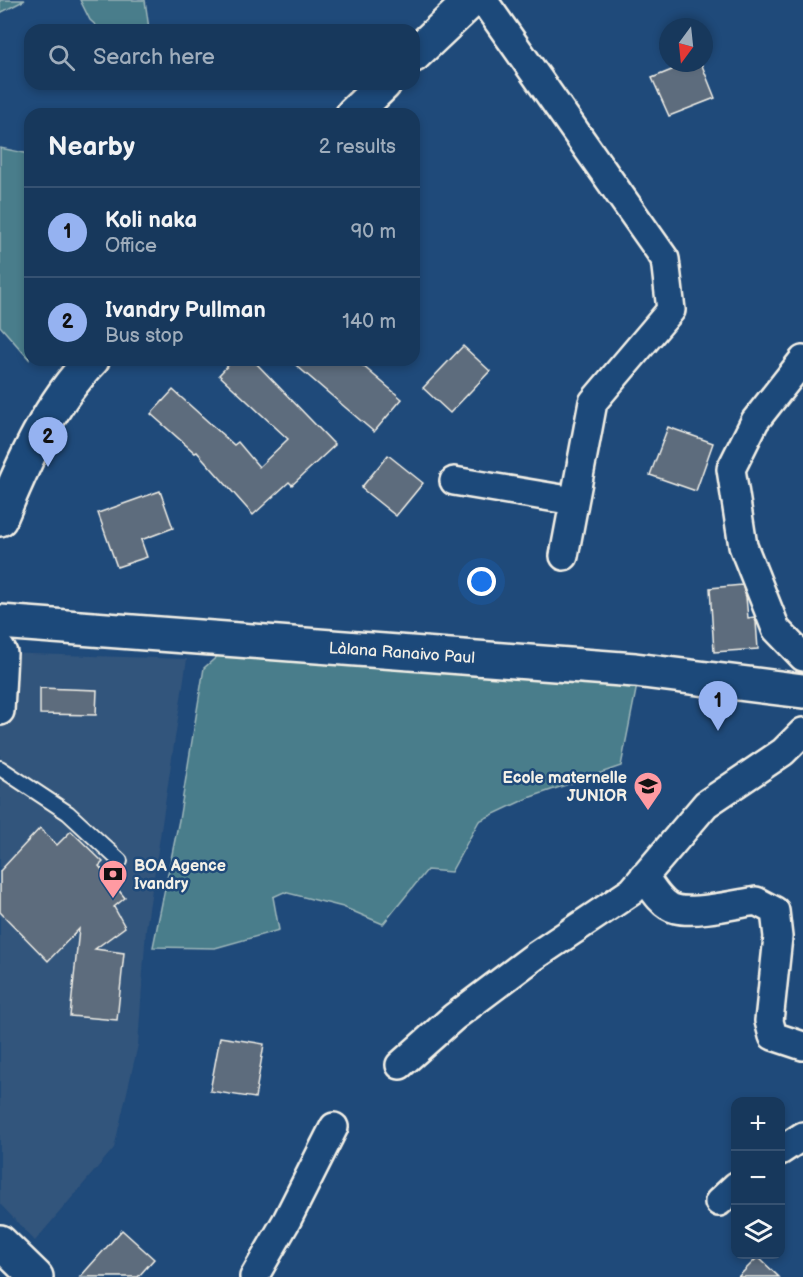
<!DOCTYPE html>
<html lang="en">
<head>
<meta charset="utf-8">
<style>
	:root { --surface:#17385c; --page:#244365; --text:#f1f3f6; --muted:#9eacbb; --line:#365272; --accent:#95b2f1 }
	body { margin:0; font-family:"Balsamiq Sans",sans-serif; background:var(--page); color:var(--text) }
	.controls { position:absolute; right:18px; bottom:18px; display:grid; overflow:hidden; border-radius:12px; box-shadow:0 3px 9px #0003 }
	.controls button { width:54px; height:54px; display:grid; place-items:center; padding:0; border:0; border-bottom:2px solid var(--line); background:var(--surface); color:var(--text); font:30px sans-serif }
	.compass { position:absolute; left:659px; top:18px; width:54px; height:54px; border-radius:50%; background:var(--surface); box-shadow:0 3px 9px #0003; rotate:195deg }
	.you { position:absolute; left:482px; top:582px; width:21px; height:21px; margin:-15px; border:4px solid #fff; border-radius:50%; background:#1a73e8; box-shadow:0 0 0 9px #1a73e833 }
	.badge { display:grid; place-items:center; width:39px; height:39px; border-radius:50%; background:var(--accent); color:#111; font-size:20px; font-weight:700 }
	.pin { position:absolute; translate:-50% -50px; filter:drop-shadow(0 2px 3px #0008) }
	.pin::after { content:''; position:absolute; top:32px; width:21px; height:18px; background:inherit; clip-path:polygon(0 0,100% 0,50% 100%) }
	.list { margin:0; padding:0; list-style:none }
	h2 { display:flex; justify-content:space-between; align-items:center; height:78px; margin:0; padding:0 24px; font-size:26px }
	h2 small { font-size:20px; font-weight:400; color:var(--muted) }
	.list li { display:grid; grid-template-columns:39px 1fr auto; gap:18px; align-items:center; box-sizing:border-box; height:90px; padding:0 24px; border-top:2px solid var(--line) }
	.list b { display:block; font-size:22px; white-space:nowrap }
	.list p { margin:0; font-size:20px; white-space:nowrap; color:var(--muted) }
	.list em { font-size:20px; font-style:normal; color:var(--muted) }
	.icon { flex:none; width:33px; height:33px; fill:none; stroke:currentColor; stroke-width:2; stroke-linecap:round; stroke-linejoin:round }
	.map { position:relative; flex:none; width:803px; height:1277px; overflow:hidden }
	.search { position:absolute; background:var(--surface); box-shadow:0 3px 9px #0003; left:24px; top:24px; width:396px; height:66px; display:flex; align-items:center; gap:15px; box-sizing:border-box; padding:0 21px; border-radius:18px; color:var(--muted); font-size:22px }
	.panel { position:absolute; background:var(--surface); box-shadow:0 3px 9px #0003; left:24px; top:108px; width:396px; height:258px; border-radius:18px }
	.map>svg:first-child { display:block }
	.built { fill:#32547b }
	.green { fill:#497d8b; stroke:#9eb7ba; stroke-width:1.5 }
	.building { fill:#5d6c7d; stroke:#f4f1e8; stroke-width:1.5 }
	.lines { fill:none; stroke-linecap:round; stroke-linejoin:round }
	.service-casing { stroke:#f4f1e8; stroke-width:18 }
	.minor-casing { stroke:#f4f1e8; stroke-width:32 }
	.tertiary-casing { stroke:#f4f1e8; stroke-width:38 }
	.secondary-casing { stroke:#f4f1e8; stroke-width:38 }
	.service { stroke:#1f4a7a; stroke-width:14 }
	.minor { stroke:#1f4a7a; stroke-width:27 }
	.tertiary { stroke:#1f4a7a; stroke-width:33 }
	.secondary { stroke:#1f4a7a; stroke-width:33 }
	.labels { text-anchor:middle; stroke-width:5; stroke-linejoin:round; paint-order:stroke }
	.street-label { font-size:16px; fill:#f4f1e8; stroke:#1f4a7a }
	.poi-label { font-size:16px; font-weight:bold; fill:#f4f1e8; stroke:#1f4a7a; text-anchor:end }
</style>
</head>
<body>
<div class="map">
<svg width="803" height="1277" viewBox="0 0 803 1277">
	<rect width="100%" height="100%" fill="#1f4a7a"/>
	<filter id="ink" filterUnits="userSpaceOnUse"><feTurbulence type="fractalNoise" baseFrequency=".0167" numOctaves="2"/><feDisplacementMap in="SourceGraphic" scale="12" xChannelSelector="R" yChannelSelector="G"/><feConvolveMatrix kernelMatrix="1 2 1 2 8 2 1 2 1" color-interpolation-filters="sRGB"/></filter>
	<g filter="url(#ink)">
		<path class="built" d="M 0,653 L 187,659 L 146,929 L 138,1045 L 114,1148 L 35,1241 L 0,1204 Z"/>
		<path class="green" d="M 0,0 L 25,0 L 0,13 Z
			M 80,0 L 145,0 L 149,29 L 101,30 L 90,20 Z
			M 0,148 L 30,154 L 29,359 L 0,326 Z
			M 220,654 L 638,680 L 621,766 L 528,798 L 479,821 L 451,872 L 427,870 L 383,924 L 343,907 L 284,892 L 273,897 L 279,930 L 215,948 L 153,947 L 179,820 L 204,668 Z"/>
		<path class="building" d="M 689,63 L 701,63 L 715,98 L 669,116 L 652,78 Z
			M 463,346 L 490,371 L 450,413 L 423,388 Z
			M 233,360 L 253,360 L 335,445 L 292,485 L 289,482 L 253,515 L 197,452 L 195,453 L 151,414 L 173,390 L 234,445 L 238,442 L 259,467 L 288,439 L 219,375 Z
			M 290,360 L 356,360 L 402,399 L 374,432 Z
			M 668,427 L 713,443 L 696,491 L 650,475 Z
			M 388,455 L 423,483 L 396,516 L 361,488 Z
			M 160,491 L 173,528 L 141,540 L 147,557 L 117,567 L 98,513 Z
			M 742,585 L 746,597 L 748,618 L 754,617 L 756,622 L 758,649 L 714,652 L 710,588 Z
			M 40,688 L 97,690 L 96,715 L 40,714 Z
			M 40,828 L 57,845 L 71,831 L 103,862 L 99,866 L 125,898 L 114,907 L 125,927 L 95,949 L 124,953 L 117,1020 L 70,1016 L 79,929 L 48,961 L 0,912 L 0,871 Z
			M 220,1037 L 264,1044 L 255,1098 L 210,1091 Z
			M 122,1230 L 154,1259 L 138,1277 L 80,1277 Z
			M 758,1257 L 779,1277 L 738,1277 Z"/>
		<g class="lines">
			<g class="service-casing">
				<path id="service" d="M 0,768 L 68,813 L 120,861"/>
			</g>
			<g class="minor-casing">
				<path id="minor" d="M 483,0 L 665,259 L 671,310 L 593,402 L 564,556
					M 803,360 L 755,421 L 731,469 L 743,546 L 776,629 L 803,657
					M 454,481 L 574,501
					M 0,648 L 3,653 L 0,711
					M 644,876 C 652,888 662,906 676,909 C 695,914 737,904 756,901 L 775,911 L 778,937 L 769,1021 L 773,1036 L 803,1046
					M 400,1065 L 454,1017 L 535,956 L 632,891 L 706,804 L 783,752 L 803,732
					M 780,1151 L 803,1136
					M 719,1202 L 736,1186
					M 254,1277 L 287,1220 L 334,1127"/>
			</g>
			<g class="tertiary-casing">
				<path id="tertiary" d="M 0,622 L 635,670 L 803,691
					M 0,1242 L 36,1277"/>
			</g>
			<g class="secondary-casing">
				<path id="secondary" d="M 414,55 L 472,0
					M 353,114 L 384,84
					M 0,519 C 24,462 48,405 92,360"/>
			</g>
			<use href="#service" class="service"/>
			<use href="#minor" class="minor"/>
			<use href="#tertiary" class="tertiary"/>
			<use href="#secondary" class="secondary"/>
		</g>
	</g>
	<defs>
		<g id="school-pin" transform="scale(1.5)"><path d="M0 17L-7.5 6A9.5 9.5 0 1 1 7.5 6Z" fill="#ff9aa2" stroke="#1f4a7a"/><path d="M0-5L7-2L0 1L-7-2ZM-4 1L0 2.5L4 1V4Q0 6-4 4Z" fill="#111"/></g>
		<g id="bank-pin" transform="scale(1.5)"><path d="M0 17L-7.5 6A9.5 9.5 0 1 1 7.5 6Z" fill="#ff9aa2" stroke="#1f4a7a"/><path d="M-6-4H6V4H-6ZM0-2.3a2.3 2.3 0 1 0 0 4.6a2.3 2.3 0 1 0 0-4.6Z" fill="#111"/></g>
	</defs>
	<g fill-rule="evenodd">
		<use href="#school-pin" x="648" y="786"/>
		<use href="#bank-pin" x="113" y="874"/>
	</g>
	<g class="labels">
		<g class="street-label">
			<text transform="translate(402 652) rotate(4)" y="6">Làlana Ranaivo Paul</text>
		</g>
		<g class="poi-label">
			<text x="627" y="783">Ecole maternelle<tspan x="627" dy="18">JUNIOR</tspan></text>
			<text x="134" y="871" text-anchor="start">BOA Agence<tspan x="134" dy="18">Ivandry</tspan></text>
		</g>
	</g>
</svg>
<div class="controls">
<button>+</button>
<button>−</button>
<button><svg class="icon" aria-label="layers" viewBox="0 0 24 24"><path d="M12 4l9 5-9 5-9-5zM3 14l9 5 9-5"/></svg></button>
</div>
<svg class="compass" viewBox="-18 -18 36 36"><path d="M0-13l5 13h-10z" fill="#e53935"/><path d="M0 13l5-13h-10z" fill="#9eacbb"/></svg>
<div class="you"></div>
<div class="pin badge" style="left:718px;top:731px">1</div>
<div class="pin badge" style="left:48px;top:467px">2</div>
<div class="search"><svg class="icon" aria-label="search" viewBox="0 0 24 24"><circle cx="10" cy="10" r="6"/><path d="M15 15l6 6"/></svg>Search here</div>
<section class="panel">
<h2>Nearby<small>2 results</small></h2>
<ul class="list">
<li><span class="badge">1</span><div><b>Koli naka</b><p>Office</p></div><em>90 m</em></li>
<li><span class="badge">2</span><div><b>Ivandry Pullman</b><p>Bus stop</p></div><em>140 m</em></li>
</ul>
</section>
</div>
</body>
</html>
